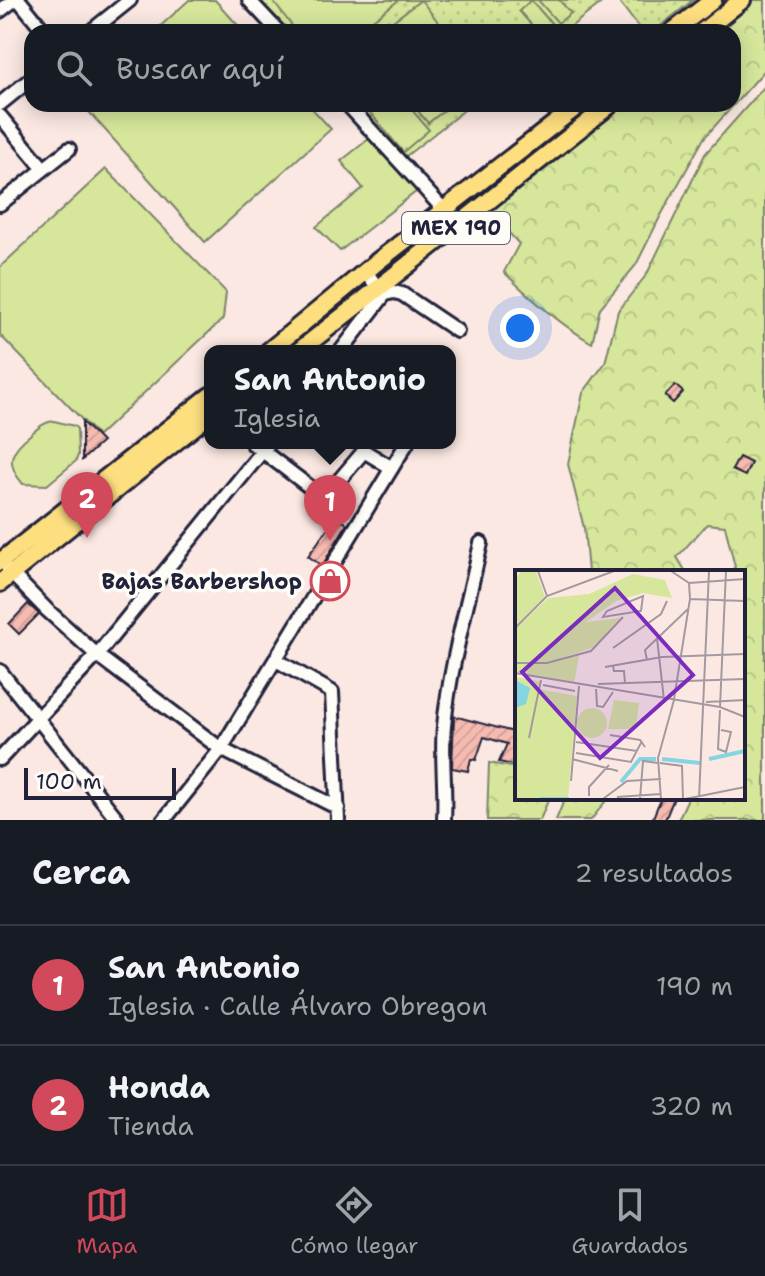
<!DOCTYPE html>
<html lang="es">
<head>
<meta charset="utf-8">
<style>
	:root { --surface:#171b24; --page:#242831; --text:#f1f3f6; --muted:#9ea1a6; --line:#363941; --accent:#d1495b }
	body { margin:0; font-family:"Shantell Sans",sans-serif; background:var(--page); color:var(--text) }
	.scale { position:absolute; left:24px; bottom:20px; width:152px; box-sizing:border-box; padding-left:8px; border:4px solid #22223b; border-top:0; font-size:22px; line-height:28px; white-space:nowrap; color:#22223b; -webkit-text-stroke:6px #fdfcf7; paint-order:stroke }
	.you { position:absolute; left:520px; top:328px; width:28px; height:28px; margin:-20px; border:6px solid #fff; border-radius:50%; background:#1a73e8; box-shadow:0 0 0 12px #1a73e833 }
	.badge { display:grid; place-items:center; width:52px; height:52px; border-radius:50%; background:var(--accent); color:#fff; font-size:26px; font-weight:700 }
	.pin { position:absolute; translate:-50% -66px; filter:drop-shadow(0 2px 4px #0008) }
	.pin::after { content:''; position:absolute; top:42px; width:28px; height:24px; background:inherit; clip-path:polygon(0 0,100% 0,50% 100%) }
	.popup { position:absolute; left:204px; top:345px; width:252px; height:104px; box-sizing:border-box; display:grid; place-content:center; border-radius:16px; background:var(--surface); filter:drop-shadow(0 2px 6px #0005); font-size:26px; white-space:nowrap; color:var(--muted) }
	.popup b { font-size:30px; color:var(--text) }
	.popup::after { content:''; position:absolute; left:50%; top:100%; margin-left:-16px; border:16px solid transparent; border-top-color:var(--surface) }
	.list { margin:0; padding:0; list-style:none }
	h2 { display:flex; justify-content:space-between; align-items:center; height:104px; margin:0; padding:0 32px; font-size:34px }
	h2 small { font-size:26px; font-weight:400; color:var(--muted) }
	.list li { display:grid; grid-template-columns:52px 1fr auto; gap:24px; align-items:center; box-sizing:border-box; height:120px; padding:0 32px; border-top:2px solid var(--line) }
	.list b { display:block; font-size:30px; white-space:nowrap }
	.list p { margin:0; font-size:26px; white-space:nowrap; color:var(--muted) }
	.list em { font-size:26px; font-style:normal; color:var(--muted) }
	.icon { flex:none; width:44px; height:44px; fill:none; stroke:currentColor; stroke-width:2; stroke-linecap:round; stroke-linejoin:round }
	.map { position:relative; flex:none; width:765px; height:820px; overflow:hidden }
	.search { position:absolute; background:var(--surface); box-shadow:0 4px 20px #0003; left:24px; right:24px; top:24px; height:88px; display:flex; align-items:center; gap:20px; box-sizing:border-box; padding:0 28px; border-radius:24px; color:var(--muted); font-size:30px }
	.sheet { height:344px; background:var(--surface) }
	nav { display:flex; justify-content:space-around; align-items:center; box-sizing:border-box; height:112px; border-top:2px solid var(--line); background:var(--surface); font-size:22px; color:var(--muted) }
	nav a { display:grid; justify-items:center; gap:4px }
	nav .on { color:var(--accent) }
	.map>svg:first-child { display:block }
	.grass { fill:url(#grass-dots); stroke:#7c846b; stroke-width:2 }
	.forest { fill:url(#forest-crowns); stroke:#7c846b; stroke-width:2 }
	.pitch { fill:#d6e79b; stroke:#7c846b; stroke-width:2 }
	.building { fill:url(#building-hatch); stroke:#22223b; stroke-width:2 }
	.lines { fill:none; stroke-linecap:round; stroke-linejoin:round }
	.minor-casing { stroke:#22223b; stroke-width:18 }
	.major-casing { stroke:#22223b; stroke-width:22 }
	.minor { stroke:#fdfcf7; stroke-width:12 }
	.major { stroke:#fedf80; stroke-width:16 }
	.labels { text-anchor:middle; stroke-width:7; stroke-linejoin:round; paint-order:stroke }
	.shield { fill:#fdfcf7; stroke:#646373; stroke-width:2 }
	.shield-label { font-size:20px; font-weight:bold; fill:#22223b }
	.poi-label { font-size:22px; font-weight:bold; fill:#22223b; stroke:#fdfcf7; text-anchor:end }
	.inset-river { fill:none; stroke:#85d5e1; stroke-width:4 }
	.inset-road { fill:none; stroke:#a4999f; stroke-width:2 }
	.view { fill:#7b2cbf; fill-opacity:0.15; stroke:#7b2cbf; stroke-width:4 }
	.inset-edge { fill:none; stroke:#22223b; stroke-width:4 }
</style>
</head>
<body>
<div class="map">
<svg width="765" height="820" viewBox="0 0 765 820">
	<defs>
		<pattern id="grass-dots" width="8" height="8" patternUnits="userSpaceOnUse" patternTransform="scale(2)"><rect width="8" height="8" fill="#d6e79b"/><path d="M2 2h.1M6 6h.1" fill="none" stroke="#b7c686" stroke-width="1.8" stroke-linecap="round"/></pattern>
		<pattern id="forest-crowns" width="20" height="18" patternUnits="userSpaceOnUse" patternTransform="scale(2)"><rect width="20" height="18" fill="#d6e79b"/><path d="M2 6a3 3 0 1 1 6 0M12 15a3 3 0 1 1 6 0" fill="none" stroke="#b7c686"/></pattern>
		<pattern id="building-hatch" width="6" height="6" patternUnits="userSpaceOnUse" patternTransform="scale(2)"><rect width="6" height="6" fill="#f6bbb0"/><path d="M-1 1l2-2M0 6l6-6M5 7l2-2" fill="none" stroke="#d3a098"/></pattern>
	</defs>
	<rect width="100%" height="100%" fill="#fbe8e2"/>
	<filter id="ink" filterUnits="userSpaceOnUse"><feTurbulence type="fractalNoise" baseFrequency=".0125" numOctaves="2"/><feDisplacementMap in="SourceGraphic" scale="16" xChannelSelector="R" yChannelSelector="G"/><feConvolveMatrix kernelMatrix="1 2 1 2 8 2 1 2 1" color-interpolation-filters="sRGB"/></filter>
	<g filter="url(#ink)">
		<path class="grass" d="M 252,0 L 605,0 L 564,32 L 282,32 Z
			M 618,0 L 693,0 L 653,32 L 642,32 Z
			M 349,104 L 472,104 L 401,160 Z"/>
		<path class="forest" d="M 751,0 L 765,0 L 765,70 L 704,138 L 660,217 L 636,265 L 600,308 L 592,343 C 558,323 531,299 504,272 L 519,244 L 483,204 L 615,104 L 733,104 L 733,32 L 709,32 Z
			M 765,86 L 765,820 L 678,820 L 688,798 L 743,798 L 743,572 L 729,572 L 735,567 L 725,526 L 707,524 L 677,557 L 686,572 L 588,572 L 584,528 L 568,464 L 583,393 L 605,363 L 618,311 L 647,274 L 705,154 Z
			M 489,763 L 517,768 L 517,798 L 549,798 L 540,820 L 487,820 Z
			M 565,798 L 608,798 L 591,820 L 556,820 Z"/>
		<path class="pitch" d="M 189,0 L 215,0 L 244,32 L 154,32 Z
			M 272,0 L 399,0 L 357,32 L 297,32 Z
			M 421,0 L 446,32 L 402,32 L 393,21 Z
			M 531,0 L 552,24 L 543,32 L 538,32 L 519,11 Z
			M 538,0 L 559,0 L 571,13 L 558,23 Z
			M 82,104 L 308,104 L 331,129 L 205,242 Z
			M 373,104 L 407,104 L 429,130 L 403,152 L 367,109 Z
			M 412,104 L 449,104 L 450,106 L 428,123 Z
			M 370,138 L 417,191 L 340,251 L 316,227 L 363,188 L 341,161 Z
			M 106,169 L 226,292 L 223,319 L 98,436 L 0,335 L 0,267 Z
			M 54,421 L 74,426 L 77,429 L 78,455 L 76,461 L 47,485 L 23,484 C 4,462 11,450 31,434 C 39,427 44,422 54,421 Z"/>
		<path class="building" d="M 675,385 L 683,392 L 673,403 L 665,396 Z
			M 82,422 L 102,442 L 82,460 Z
			M 739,457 L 751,463 L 745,476 L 732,470 Z
			M 337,516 L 347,524 L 322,566 L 308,556 Z
			M 28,604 L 39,614 L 19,634 L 9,624 Z
			M 454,716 L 517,733 L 517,766 L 499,762 L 507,744 L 484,737 L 476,760 L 471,759 L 468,771 L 452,768 Z
			M 661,798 L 674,798 L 665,820 L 652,820 Z"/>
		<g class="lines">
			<g class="minor-casing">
				<path id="minor" d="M 19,0 L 45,32
					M 249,0 L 279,32
					M 0,11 L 14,0
					M 90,32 L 130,0
					M 0,104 L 32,78
					M 347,104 L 444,210
					M 0,116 L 44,169
					M 0,204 L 69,149
					M 366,271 L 378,289 L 385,294 L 394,292 L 402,294 L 457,331
					M 341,351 L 385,294
					M 252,443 L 324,498 L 364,451 L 392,468
					M 8,570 L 47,610 L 97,655 L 221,749 L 338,808
					M 276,660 L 332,692 L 338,820
					M 0,671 L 118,820
					M 0,759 L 97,655 L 269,443
					M 164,820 L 221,749 L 407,443
					M 444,820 C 446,789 441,757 444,726 C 450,665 468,603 481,543"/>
			</g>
			<g class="major-casing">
				<path id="major" d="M 672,32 L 713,0
					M 702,32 L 742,0
					M 269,351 L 377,262 L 580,104
					M 299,351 L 611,104
					M 0,562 L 210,396
					M 0,583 L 210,414"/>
			</g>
			<use href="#minor" class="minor"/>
			<use href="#major" class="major"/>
		</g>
	</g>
	<defs>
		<g id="shop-ring" transform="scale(2)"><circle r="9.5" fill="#fdfcf7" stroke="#d1495b" stroke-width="1.5"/><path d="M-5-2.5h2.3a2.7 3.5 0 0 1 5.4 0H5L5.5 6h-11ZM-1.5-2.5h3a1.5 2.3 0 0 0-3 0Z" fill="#d1495b"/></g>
	</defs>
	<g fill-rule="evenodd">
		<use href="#shop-ring" x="330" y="581"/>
	</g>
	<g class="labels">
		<rect class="shield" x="402" y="212" width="108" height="32" rx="6"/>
		<g class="shield-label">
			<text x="456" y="235">MEX 190</text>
		</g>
		<g class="poi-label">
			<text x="302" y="589">Bajas Barbershop</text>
		</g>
	</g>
	<g transform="translate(515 570)">
		<rect width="230" height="230" fill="#fbe8e2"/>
		<path d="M 6,1 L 21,1 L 30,27 L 0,56 L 0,9 ZM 0,107 L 24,111 L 23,119 L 62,126 L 53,229 L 0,229 Z" fill="#d6e79b"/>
		<path d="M 118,4 L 150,10 L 157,28 L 128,23 L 101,31 L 71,52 L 105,48 L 80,77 L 31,93 L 0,92 L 0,59 L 33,28 L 74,24 ZM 64,86 L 59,113 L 0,102 L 0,94 Z" fill="#d6e79b"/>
		<path d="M 99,130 L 124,133 L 121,159 L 93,159 ZM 29,131 L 36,132 L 38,142 L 34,166 L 18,163 L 22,139 L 31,141 ZM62 153a15 15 0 1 1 30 0a15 15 0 1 1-30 0ZM 43,143 L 60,146 L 55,169 L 39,166 ZM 40,175 L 54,180 L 51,214 L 41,217 L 29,204 L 31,184 ZM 3,188 L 24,191 L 20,224 L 0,222 Z" fill="#d6e79b"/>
		<path d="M 0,110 L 15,118 L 11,134 L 0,138 Z" fill="#85d5e1"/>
		<path class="inset-river" d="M 147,189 L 185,193M 194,189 L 230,181M 106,212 L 125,189 L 141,189M 25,229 L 54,229"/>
		<path class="inset-road" d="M 23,1 L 32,26M 156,1 L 174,13 L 175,29 L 159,129M 174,13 L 230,9M 128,26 L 126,41 L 88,47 L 92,41 ZM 175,29 L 230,31M 0,58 L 32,26 L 99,1M 142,68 L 149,130M 98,78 L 146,44 L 152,31M 132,90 L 130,80 L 173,39M 0,93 L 32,93 L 76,81 L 108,47M 98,96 L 99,101 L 109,101 L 110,113M 90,97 L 147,87 L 230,84M 0,103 L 205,137 L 230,147M 83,114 L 230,109M 28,115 L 60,121M 81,119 L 82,136 L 88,137 L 98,122M 191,132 L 230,130M 205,137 L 211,1M 205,140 L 203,179 L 211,182 L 216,162 L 206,160M 95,165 L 125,170 L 130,177M 14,168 L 26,110M 61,172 L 122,181M 61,183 L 116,192 L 127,171M 57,189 L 103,201M 145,193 L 167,196 L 168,229M 56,211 L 64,116M 74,226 L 74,217 L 94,195M 102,227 L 146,224M 88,229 L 112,211 L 146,209M 125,229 L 128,191 L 143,193M 146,229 L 143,188 L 159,130M 170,229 L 230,217M 184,229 L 194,1"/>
		<path class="view" d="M 100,18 L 178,105 L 85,188 L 7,102 Z"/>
		<rect width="230" height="230" class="inset-edge"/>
	</g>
</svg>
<div class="scale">100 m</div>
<div class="you"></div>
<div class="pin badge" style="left:330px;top:541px">1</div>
<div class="popup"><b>San Antonio</b>Iglesia</div>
<div class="pin badge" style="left:87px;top:538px">2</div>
<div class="search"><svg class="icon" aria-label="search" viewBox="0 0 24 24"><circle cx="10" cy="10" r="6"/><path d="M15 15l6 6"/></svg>Buscar aquí</div>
</div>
<section class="sheet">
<h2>Cerca<small>2 resultados</small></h2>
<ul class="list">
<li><span class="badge">1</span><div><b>San Antonio</b><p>Iglesia · Calle Álvaro Obregon</p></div><em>190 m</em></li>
<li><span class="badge">2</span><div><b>Honda</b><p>Tienda</p></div><em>320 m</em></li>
</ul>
</section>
<nav>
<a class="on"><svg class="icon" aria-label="map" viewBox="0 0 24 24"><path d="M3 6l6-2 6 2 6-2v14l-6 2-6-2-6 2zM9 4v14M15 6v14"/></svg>Mapa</a>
<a><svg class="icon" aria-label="directions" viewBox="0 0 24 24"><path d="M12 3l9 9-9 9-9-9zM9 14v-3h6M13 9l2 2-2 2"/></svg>Cómo llegar</a>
<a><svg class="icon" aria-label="saved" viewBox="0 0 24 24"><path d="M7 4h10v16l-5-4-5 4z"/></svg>Guardados</a>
</nav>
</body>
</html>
